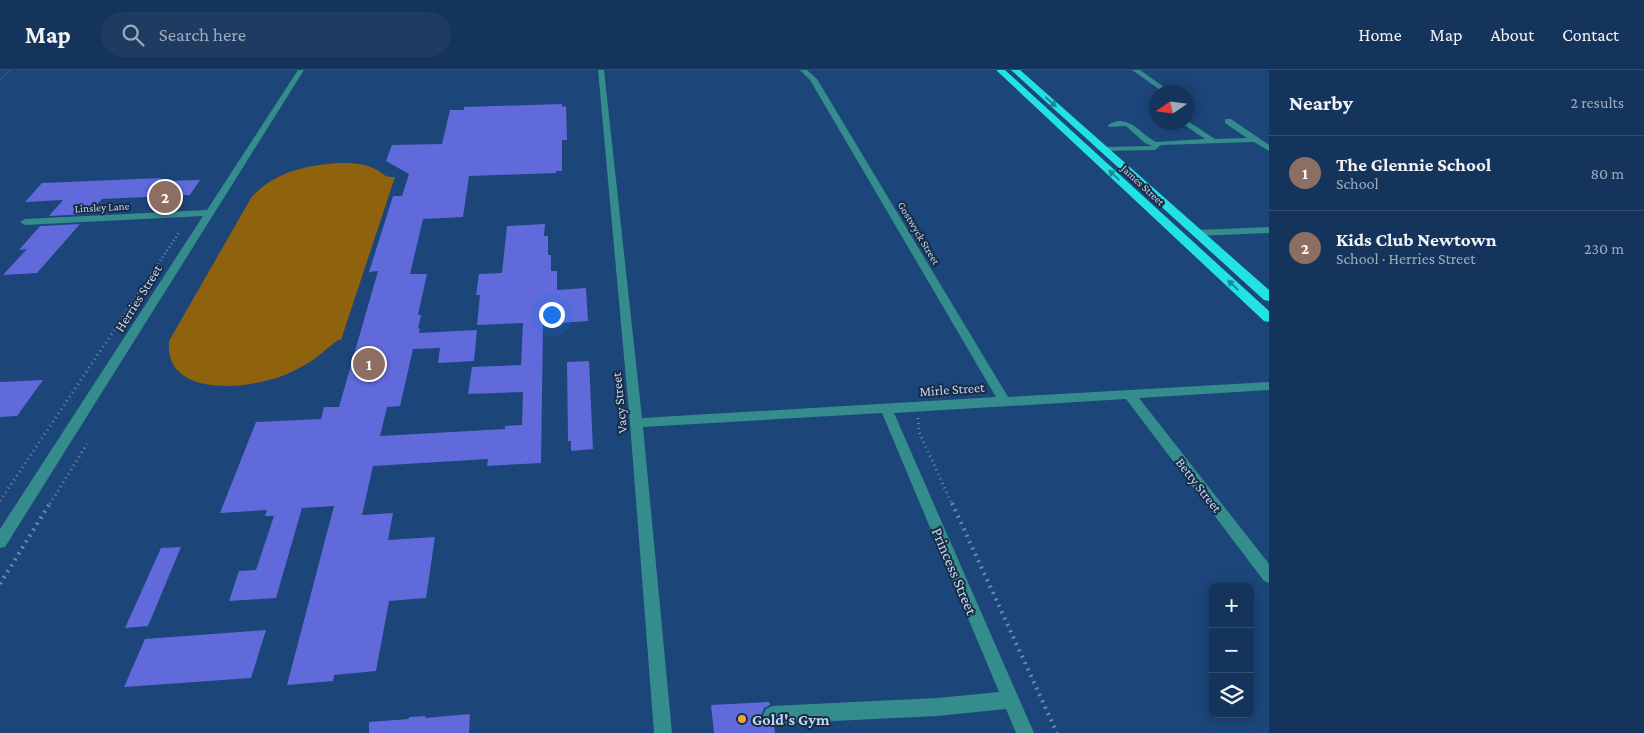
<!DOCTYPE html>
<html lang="en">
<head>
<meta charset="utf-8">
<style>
	:root { --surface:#15345b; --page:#1e3c61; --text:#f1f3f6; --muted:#9daabb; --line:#344f71; --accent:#eca93a }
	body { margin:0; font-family:"Crimson Pro",serif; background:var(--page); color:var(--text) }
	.controls { position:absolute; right:15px; bottom:15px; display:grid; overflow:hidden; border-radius:8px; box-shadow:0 2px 12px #0003 }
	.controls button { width:45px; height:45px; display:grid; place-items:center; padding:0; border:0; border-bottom:1px solid var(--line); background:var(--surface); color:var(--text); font:25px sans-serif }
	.compass { position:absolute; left:1149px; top:15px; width:45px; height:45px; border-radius:50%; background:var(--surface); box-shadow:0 2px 12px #0003; rotate:257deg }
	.you { position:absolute; left:551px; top:244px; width:18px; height:18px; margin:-12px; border:4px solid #fff; border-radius:50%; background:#1a73e8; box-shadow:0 0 0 8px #1a73e833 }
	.badge { display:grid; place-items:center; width:32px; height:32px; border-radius:50%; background:var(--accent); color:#fff; font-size:16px; font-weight:700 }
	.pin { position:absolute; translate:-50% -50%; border:2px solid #fff; box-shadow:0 1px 5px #0006 }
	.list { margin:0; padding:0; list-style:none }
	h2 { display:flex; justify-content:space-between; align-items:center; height:65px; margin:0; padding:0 20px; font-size:21px }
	h2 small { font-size:16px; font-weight:400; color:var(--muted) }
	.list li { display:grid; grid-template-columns:32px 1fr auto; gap:15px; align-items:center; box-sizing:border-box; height:75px; padding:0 20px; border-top:1px solid var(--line) }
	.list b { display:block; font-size:19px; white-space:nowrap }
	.list p { margin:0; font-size:16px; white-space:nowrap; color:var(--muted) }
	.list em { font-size:16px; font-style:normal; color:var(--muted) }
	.icon { flex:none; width:28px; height:28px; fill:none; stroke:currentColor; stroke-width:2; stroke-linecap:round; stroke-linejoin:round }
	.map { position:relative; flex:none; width:1269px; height:663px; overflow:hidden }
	header { display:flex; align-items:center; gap:30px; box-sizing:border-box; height:70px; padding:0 25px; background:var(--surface); border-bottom:1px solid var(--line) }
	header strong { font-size:24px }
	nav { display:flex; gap:28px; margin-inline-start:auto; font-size:18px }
	.search { width:350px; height:45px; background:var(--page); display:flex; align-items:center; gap:12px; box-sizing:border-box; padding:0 18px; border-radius:28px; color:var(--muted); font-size:19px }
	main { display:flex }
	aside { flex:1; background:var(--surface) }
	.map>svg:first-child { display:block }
	.green { fill:#8f620d }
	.building { fill:#606ada }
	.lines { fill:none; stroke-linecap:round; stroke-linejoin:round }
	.path-far3 { stroke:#6889b3; stroke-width:2; stroke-dasharray:0.5 2.5; stroke-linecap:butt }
	.path-far2 { stroke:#6889b3; stroke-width:2.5; stroke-dasharray:1 3; stroke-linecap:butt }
	.path-far1 { stroke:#6889b3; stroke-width:3; stroke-dasharray:1 4; stroke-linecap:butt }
	.path { stroke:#6889b3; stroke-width:4; stroke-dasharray:2 5; stroke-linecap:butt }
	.minor { fill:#348c8c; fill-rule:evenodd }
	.highway { fill:#22e2e3; fill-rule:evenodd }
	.oneway { fill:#1e8794 }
	.poi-dot { fill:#eca93a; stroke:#1a2c44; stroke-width:2 }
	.labels { text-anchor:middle; stroke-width:4; stroke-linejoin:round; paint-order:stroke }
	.far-street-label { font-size:11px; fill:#bed6f5; stroke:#1a2c44 }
	.street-label { font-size:14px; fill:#bed6f5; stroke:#1a2c44 }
	.near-street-label { font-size:16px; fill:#bed6f5; stroke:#1a2c44 }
	.near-poi-label { font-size:16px; font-weight:bold; fill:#bed6f5; stroke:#1a2c44; text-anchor:start }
</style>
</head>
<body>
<header>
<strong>Map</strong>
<div class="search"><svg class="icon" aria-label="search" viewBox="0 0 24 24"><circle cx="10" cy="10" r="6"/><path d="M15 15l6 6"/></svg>Search here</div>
<nav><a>Home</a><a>Map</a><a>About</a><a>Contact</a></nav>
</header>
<main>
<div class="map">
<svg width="1269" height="663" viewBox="0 0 1269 663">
	<rect width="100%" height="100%" fill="#1c4579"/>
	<path class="green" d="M 339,93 C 351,93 362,93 373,98 C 383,102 383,108 395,107 L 341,270 C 335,270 334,274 329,277 C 316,289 303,297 287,304 C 252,319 164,330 169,271 L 251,128 C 273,102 307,95 339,93 Z"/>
	<path class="building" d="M 562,34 L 562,37 L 566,36 L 567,70 L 562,70 L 562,101 L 556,101 L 556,103 L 469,106 L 463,147 L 423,149 L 410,204 L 427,204 L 418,245 L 421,245 L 418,259 L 420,258 L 419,263 L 477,260 L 474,291 L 438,293 L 440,278 L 413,279 L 400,336 L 387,337 L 380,366 L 505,359 L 505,356 L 522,355 L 523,322 L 468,324 L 472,297 L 521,295 L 523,253 L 477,255 L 480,225 L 476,225 L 479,204 L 502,203 L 507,156 L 545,154 L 544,166 L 548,166 L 548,185 L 551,185 L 551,201 L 557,201 L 557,220 L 586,218 L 588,251 L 543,254 L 541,393 L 487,396 L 488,389 L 373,396 L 362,445 L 393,443 L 388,470 L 435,467 L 426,528 L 389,531 L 376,601 L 334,605 L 333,611 L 287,615 L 334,436 L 302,438 L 276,528 L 229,531 L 239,501 L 256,500 L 274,446 L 265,446 L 267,440 L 220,443 L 256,352 L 321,349 L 324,337 L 339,337 L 378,201 L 369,202 L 393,126 L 402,126 L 409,104 L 386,91 L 392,75 L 442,74 L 450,40 L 464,40 L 464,37 Z
		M 161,108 L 159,111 L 200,110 L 190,125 L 102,129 L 88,144 L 49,146 L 63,130 L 25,132 L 42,113 Z
		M 80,154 L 37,203 L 3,205 L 27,179 L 19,180 L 40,156 Z
		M 589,291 L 593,379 L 571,381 L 571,371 L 568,371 L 567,292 Z
		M 43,310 L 17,346 L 0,347 L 0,312 Z
		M 181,477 L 148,556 L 125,558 L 161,478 Z
		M 266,560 L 251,608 L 124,617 L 145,569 Z
		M 769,632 L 770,635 L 764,638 L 761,646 L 765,653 L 774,656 L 775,663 L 714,663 L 711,635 Z
		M 470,644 L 469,663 L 369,663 L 369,652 L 409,649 L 409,647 L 426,646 L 425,648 Z"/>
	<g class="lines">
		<path class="path-far3" d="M 0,9 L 12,0"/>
		<path class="path-far2" d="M 118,254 L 180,161"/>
		<path class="path-far1" d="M 918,348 L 919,362 L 952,434
			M 0,431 L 119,253
			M 50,434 L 87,374"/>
		<path class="path" d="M 952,433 L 1057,663
			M 0,514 L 50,433"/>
		<path class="minor" d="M 298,0 L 304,0 L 5,477 L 0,478 L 0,459 L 203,146 L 25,155 L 20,152 L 25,149 L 207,140 Z
			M 598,0 L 604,0 L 642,348 L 996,327 L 810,10 L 800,0 L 807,0 L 817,9 L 1008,327 L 1269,312 L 1269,320 L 1139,328 L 1269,494 L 1269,513 L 1264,511 L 1126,329 L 894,343 L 1034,663 L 1016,663 L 1006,639 L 937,646 L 772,654 L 766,651 L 763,645 L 766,639 L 772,636 L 937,628 L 999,622 L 882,343 L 643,357 L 672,663 L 654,663 L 630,353 Z
			M 1132,0 L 1140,0 L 1171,22 L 1163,22 Z
			M 1225,49 L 1231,49 L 1269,75 L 1269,81 L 1254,72 L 1161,75 L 1155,80 L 1104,81 L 1100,79 L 1104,77 L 1152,76 L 1145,73 L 1126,56 L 1109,57 L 1108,55 C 1128,42 1140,64 1156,72 L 1205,69 L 1183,54 L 1186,52 L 1186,50 L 1215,69 L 1247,68 L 1225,53 Z
			M 1166,52 L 1178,52 L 1170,55 Z
			M 1269,157 L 1269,163 L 1197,166 L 1192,163 L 1197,160 Z"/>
		<path class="highway" d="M 996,0 L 1005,0 L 1269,241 L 1269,252 L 1264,251 Z
			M 1011,0 L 1020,0 L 1269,220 L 1269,231 L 1264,230 Z"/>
	</g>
	<defs><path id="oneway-solid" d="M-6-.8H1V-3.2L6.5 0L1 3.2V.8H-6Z" transform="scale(1.25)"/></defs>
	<g class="oneway">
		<use href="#oneway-solid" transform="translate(1051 32) rotate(42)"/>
		<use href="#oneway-solid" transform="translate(1114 105) rotate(-137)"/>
		<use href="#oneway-solid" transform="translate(1233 215) rotate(-137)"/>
	</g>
	<circle class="poi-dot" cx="742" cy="649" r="5"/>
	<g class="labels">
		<g class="far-street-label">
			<text transform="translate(1143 115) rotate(43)" y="4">James Street</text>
			<text transform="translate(102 137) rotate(-3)" y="4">Linsley Lane</text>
			<text transform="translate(919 163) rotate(59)" y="4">Gostwyck Street</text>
		</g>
		<g class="street-label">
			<text transform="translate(138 228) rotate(-58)" y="5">Herries Street</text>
			<text transform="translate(952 319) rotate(-4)" y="5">Mirle Street</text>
			<text transform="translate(619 333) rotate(-96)" y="5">Vacy Street</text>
			<text transform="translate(1199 415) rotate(52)" y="5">Betty Street</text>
		</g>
		<g class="near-street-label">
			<text transform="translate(955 501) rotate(67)" y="6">Princess Street</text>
		</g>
		<g class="near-poi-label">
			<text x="752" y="655">Gold's Gym</text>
		</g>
	</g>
</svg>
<div class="controls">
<button>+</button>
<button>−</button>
<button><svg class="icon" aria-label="layers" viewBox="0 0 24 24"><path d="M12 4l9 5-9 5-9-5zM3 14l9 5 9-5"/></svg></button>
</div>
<svg class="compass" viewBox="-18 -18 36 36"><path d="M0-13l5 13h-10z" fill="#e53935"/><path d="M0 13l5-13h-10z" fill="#9daabb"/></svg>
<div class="you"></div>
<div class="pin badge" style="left:369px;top:294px;background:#8d6e63">1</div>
<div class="pin badge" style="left:165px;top:127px;background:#8d6e63">2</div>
</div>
<aside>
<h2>Nearby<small>2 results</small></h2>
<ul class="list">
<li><span class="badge" style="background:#8d6e63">1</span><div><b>The Glennie School</b><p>School</p></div><em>80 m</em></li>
<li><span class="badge" style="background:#8d6e63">2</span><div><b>Kids Club Newtown</b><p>School · Herries Street</p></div><em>230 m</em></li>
</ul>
</aside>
</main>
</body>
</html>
